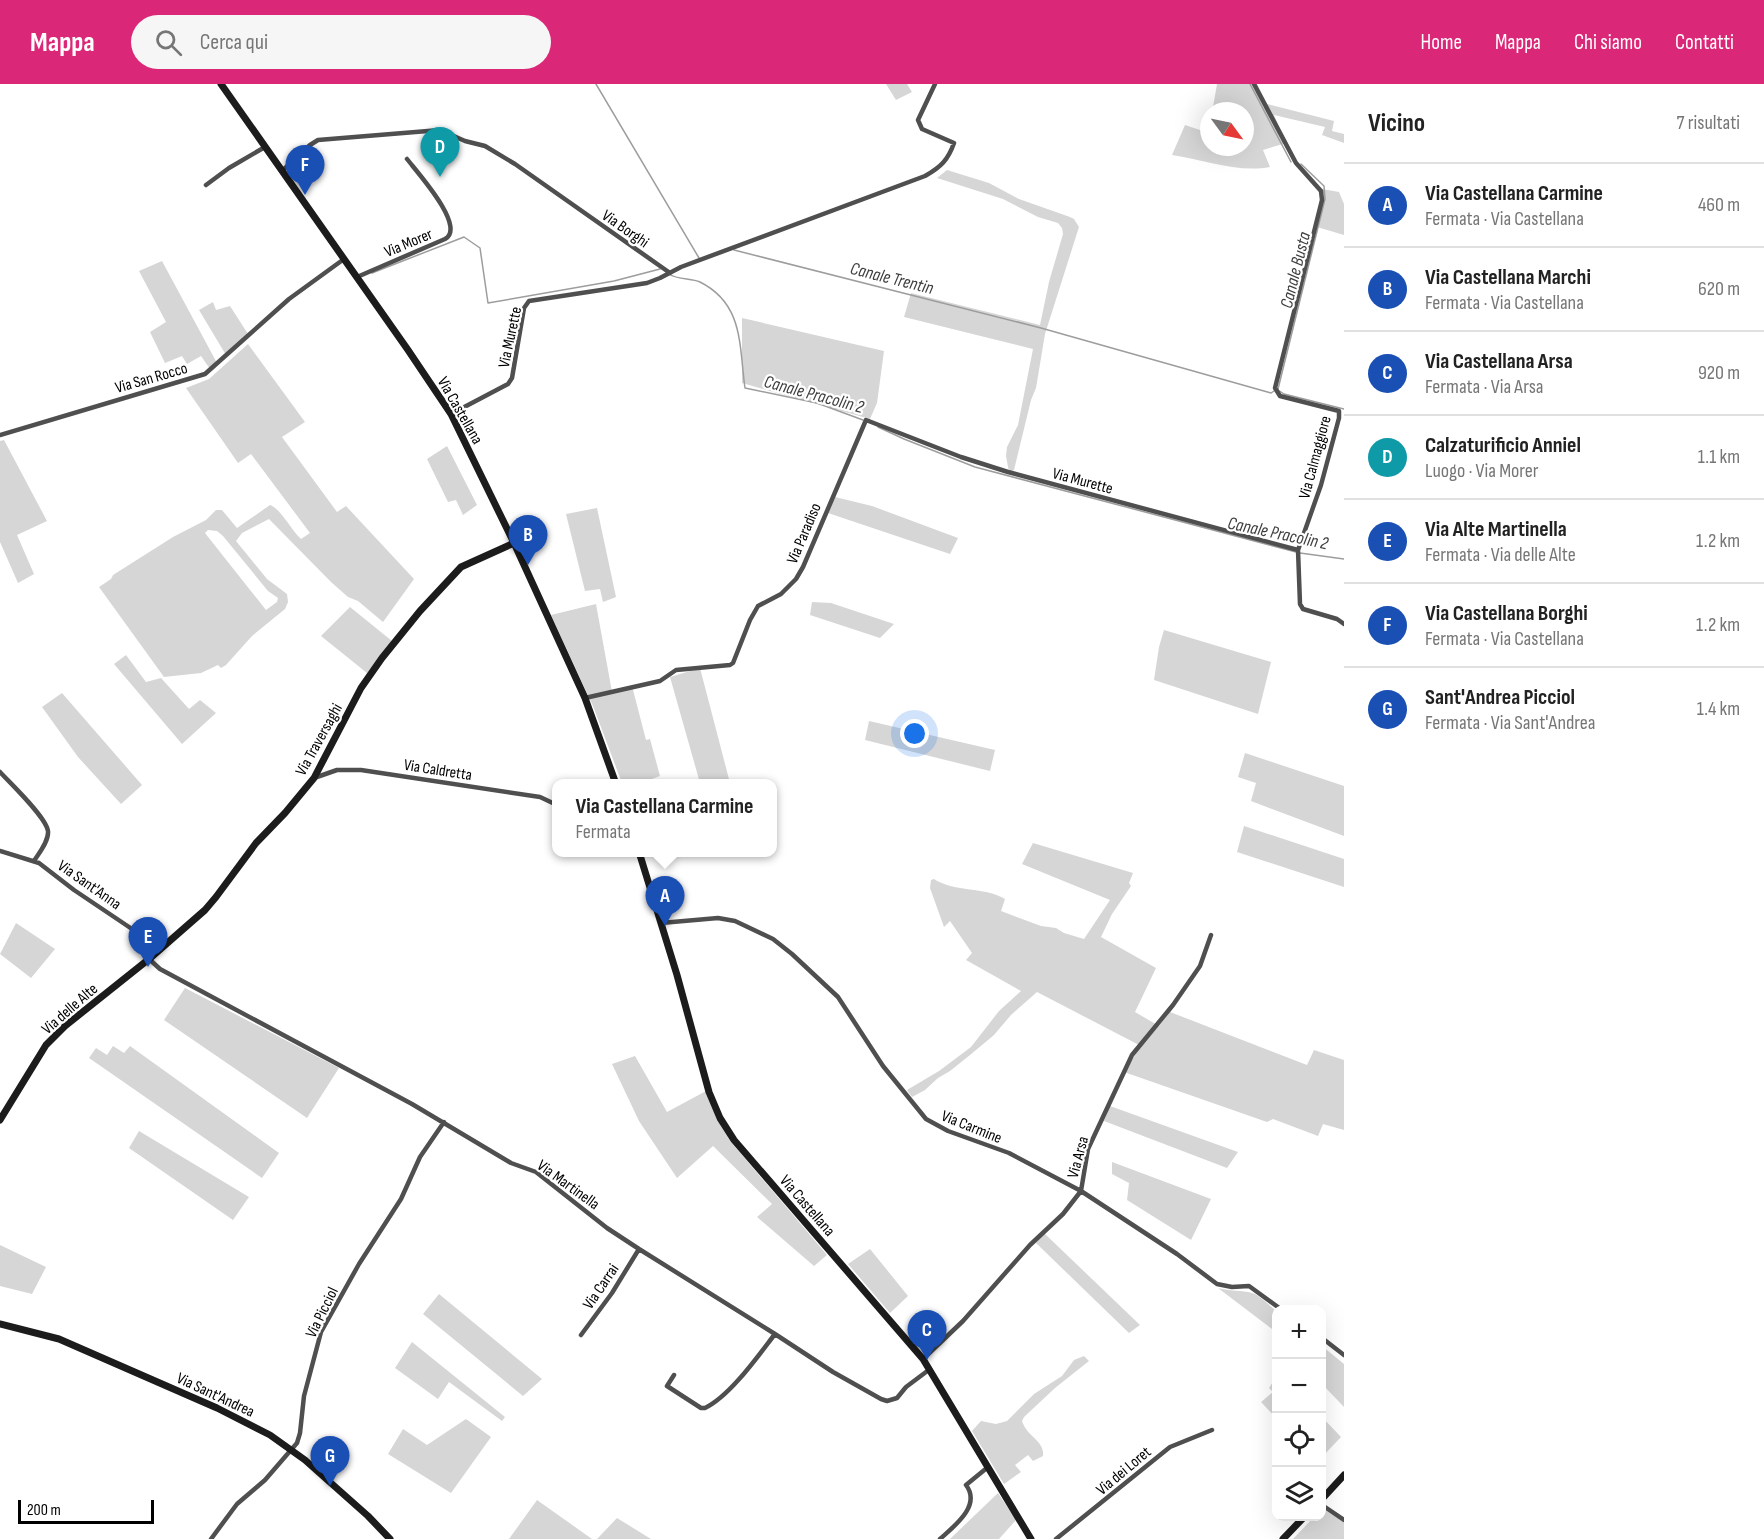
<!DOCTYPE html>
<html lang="it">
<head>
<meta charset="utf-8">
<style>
	:root { --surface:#fff; --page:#f6f6f6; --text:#222; --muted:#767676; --line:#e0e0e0; --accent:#db2777 }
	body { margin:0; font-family:"Sofia Sans Condensed",sans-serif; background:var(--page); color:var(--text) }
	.controls { position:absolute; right:18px; bottom:18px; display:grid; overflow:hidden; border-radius:12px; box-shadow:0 6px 24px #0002 }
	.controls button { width:54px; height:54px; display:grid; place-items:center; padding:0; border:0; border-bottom:2px solid var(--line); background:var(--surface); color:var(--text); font:30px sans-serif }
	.compass { position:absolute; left:1200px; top:18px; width:54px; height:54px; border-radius:50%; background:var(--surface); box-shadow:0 6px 24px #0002; rotate:123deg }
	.scale { position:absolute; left:18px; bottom:15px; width:136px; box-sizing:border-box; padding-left:6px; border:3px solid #000; border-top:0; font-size:16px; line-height:21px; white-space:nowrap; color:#000; -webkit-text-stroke:4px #fff; paint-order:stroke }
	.you { position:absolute; left:915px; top:650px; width:21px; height:21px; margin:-15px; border:4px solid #fff; border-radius:50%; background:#1a73e8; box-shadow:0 0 0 9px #1a73e833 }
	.badge { display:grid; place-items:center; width:39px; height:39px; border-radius:50%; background:var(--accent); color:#fff; font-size:20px; font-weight:700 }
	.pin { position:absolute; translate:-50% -50px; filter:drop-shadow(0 2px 3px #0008) }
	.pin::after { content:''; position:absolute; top:32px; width:21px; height:18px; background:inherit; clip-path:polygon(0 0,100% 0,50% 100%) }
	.popup { position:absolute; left:552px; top:695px; width:225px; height:78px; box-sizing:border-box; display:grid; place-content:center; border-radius:12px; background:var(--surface); filter:drop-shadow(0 2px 4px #0005); font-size:20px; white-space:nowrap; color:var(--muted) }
	.popup b { font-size:22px; color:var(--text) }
	.popup::after { content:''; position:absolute; left:50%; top:100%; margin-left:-12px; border:12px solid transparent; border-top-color:var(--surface) }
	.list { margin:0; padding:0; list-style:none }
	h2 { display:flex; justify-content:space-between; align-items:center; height:78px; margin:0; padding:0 24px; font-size:26px }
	h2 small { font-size:20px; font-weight:400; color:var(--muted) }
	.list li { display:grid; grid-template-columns:39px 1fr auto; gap:18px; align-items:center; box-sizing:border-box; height:84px; padding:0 24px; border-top:2px solid var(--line) }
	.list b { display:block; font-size:22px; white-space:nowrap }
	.list p { margin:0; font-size:20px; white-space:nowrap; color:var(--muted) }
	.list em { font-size:20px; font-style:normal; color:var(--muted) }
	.icon { flex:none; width:33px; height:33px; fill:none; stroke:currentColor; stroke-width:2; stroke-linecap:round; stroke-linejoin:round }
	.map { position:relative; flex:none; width:1344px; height:1455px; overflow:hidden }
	header { display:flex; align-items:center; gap:36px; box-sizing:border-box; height:84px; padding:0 30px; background:var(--accent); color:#fff }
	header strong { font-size:28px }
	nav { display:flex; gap:33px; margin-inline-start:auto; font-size:21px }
	.search { width:420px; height:54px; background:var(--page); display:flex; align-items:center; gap:15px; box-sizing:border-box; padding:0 21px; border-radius:33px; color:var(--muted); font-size:22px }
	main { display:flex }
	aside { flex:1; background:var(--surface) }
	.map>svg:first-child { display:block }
	.green { fill:#d6d6d6; fill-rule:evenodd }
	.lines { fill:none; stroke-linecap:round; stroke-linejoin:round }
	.stream { stroke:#9d9d9d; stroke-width:1.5 }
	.street { stroke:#4f4f4f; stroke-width:4.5 }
	.secondary { stroke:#1c1c1c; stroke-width:7 }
	.labels { text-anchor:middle; stroke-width:4.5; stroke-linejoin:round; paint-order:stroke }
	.street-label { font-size:16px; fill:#000; stroke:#fff }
	.water-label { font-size:18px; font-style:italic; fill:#3e3e3e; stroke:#fff }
</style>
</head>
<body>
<header>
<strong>Mappa</strong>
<div class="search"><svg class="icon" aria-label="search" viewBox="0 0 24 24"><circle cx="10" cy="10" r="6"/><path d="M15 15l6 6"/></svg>Cerca qui</div>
<nav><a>Home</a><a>Mappa</a><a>Chi siamo</a><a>Contatti</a></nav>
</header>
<main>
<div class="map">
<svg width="1344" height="1455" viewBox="0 0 1344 1455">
	<rect width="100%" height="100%" fill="#fff"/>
	<path class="green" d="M 886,0 L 907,0 L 912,8 L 896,16 Z
		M 1217,0 L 1257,0 L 1267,20 L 1334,37 L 1332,47 L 1344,50 L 1344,59 L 1322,51 L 1325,43 L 1274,31 L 1286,59 L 1263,66 L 1270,83 C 1238,89 1204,76 1172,71 L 1185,41 L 1209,49 L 1209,63 L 1245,63 L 1245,27 L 1220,27 L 1213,23 Z
		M 947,86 L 989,99 L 1019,115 L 1070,133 L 1074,135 L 1079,143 L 1045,250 L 1036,304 L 1031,316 L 1014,386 L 1009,388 L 1006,372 L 1007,363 L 1018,341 L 1033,265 L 904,233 L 911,209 L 1040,241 L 1049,198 L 1063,150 L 1062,144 L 1058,139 L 1038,133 L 1003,115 L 937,94 Z
		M 1322,105 L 1339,108 L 1344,120 L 1344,151 L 1317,143 L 1324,111 Z
		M 162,177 L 217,279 L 210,285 L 201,272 L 187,280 L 182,272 L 165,279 L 150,248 L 166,238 L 139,187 Z
		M 213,218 L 216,226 L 230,222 L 248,250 L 226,271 L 199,226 Z
		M 742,234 L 884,267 L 877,319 L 870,335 L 742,299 Z
		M 248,260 L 305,338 L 282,353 L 337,428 L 346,422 L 414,495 L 383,538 L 358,517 L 348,513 L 331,498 L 269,435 L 242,449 L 236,457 L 267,495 L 287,510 L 288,518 L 285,525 L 252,552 L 226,581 L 221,584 L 218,581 L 201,589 L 164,593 L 99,503 L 111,495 L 113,491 L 173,453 L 206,436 L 216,426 L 222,426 L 237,444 L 270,421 C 281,425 291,446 301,455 L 310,449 L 251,370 L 238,379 L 186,304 L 209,295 ZM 208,446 L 217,447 L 223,452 L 268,507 L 278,514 L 277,518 L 266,526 L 205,449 Z
		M 4,356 L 47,437 L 17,451 L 34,490 L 18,499 L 0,458 L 0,357 Z
		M 447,362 L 477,421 L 463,431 L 456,416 L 448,418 L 427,375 Z
		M 835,413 L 872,422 L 958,454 L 950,470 L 828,429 Z
		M 597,424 L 616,513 L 603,518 L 600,505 L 585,507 L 566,430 Z
		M 812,518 L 831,519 L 894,540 L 880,554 L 810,531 Z
		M 596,520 L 612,608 L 632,602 L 646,656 L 650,655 L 660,692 L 641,699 L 622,699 L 593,622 L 551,531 Z
		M 350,523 L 392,557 L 367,589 L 321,552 Z
		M 1164,546 L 1271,578 L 1258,630 L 1154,596 L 1159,563 Z
		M 126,571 L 146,598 L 161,594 L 189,625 L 200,616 L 216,629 L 182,660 L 114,580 Z
		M 700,584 L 730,699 L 700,699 L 670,593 Z
		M 62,609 L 142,701 L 121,720 L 78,673 L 42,623 Z
		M 869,637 L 995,666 L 990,687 L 865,656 Z
		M 1245,669 L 1344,702 L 1344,752 L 1251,717 L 1256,699 L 1238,693 Z
		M 1244,742 L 1344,775 L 1344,803 L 1237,768 Z
		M 1033,759 L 1133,789 L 1129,799 L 1131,802 L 1112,830 L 1101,853 L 1156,884 L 1135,928 L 1159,942 L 1170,928 L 1307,981 L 1314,966 L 1344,976 L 1344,1046 L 1323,1040 L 1318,1052 L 1273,1035 L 1267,1038 L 1124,988 L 1141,962 L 1037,908 L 1011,931 L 994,951 L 970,971 L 950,987 L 938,994 L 925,1006 L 912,1013 L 907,1006 L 939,987 L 971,963 L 999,927 L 1021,907 L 966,876 L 972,869 L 950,837 L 944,843 L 930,804 L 931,796 L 934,795 C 956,809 983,802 1005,815 L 1001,827 L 1041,842 L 1056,844 L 1064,849 L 1084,855 L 1110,816 L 1022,780 Z
		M 16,839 L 55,865 L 31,894 L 0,870 Z
		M 185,904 L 339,984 L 307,1034 L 164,936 Z
		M 113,962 L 124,969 L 130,962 L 279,1069 L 262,1094 L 89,974 L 96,964 L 107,971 Z
		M 635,972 L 667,1028 L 706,1007 L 719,1039 L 730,1057 L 827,1171 L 814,1182 L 757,1133 L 772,1120 L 713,1062 L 677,1094 L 639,1037 L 612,980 Z
		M 1110,1022 L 1238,1068 L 1227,1084 L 1104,1037 Z
		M 139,1047 L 249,1113 L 233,1136 L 129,1064 Z
		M 1112,1078 L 1211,1115 L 1191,1156 L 1127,1116 L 1129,1099 L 1112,1090 Z
		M 1044,1149 L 1140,1241 L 1129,1249 L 1036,1159 Z
		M 0,1161 L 46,1183 L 32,1210 L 0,1202 Z
		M 870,1165 L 908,1212 L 890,1229 L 848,1180 Z
		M 1218,1204 C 1228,1207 1237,1206 1248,1208 C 1258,1209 1269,1221 1276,1227 L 1276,1248 Z
		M 439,1210 L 542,1295 L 523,1312 L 423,1230 Z
		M 412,1258 L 505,1333 L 502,1337 L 449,1298 L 438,1315 L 395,1284 Z
		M 1322,1262 L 1344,1280 L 1344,1323 L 1322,1300 Z
		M 1084,1272 L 1089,1277 L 1055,1304 L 1024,1333 L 1022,1337 C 1027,1353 1045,1357 1043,1372 L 1033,1377 L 1028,1371 L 1015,1381 L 1021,1388 L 1004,1400 L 972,1347 L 981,1337 L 996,1340 L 1007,1337 L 1034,1310 L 1062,1292 L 1074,1276 Z
		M 1276,1293 L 1276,1334 L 1261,1318 L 1273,1308 L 1269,1304 Z
		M 1322,1333 L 1341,1353 L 1322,1373 Z
		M 466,1335 L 491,1353 L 451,1409 L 388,1370 L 403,1345 L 427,1361 Z
		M 998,1409 L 1016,1436 L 999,1455 L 950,1455 Z
		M 537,1416 L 592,1455 L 509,1455 Z
		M 1322,1424 L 1344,1438 L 1344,1455 L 1293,1455 L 1314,1433 L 1322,1432 Z
		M 617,1434 L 651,1455 L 597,1455 Z"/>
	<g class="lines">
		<path class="stream" d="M 596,0 L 699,174
			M 1250,0 L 1291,78
			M 734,166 L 1041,244 L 1271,309 L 1274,307
			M 372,189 L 464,153 L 480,164 L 488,219 L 614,197 L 660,185
			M 669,190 C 678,196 691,194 700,198 C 744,220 739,262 745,304 L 817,319 L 863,336
			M 1278,305 L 1325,115 L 1324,102 L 1301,80
			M 1278,306 L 1284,310 L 1344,325
			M 878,343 L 904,355 L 975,383 L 1296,468
			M 1300,469 L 1344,475"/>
		<path class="street" d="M 1254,0 L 1296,79 L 1321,107 L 1322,116 L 1275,304 L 1280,312 L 1339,327 L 1339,334 L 1321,401 L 1298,466 L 1300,520 L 1303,525 L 1337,535 L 1344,540
			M 282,87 L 310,61 L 318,56 L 440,46 L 465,57 L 485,62 L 515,80 L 670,189
			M 206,101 L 229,84 L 265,63
			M 357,193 L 445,155 C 467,143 417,88 407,75
			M 451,330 L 508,300 L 512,294 L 524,224 L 529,217 L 647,199 L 660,194 L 681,183 L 925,92 C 941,83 948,76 954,59 L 922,45 L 918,36 L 935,0
			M 0,351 L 205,290 L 289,215 L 344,175
			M 585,614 L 660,597 L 676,586 L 730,581 L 733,579 L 750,536 L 758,522 L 781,510 L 796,495 L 803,483 L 866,336 L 961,373 L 1008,388 L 1298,466
			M 0,688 C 11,700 46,733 48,747 C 49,757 39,769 34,777
			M 314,694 L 337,686 L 361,686 L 540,713 L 557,721
			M 0,767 L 39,779 L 74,806 L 132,845 L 149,875 L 160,885 L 412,1020 L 511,1079 L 536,1088 L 607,1144 L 639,1165 L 775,1250 L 833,1288 L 881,1315 L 887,1317 L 897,1314 L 906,1303 L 930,1285
			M 661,839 L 718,834 L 735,837 L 773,855 L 792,870 L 838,913 L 883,982 L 926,1035 L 948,1047 L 1009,1069 L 1081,1107 L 1177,1170 L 1217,1200 L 1232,1203 L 1249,1202 L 1282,1226
			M 581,1251 L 612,1209 L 639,1165
			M 1322,1254 L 1344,1271
			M 923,1275 L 963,1237 L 1030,1161 L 1063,1130 L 1081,1107 L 1088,1065 L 1132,971 L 1173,921 L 1200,882 L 1211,851
			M 674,1291 L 667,1302 L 701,1324 L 705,1324 C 730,1312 758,1272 775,1250
			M 1322,1421 L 1344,1436
			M 211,1455 L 237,1420 L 265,1396 L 297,1359 L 300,1349 L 304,1312 L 321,1248 L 359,1180 L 401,1115 L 420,1073 L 444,1038
			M 940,1455 C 953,1443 982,1422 966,1401 L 988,1383
			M 1056,1455 L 1170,1363 L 1212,1346"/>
		<path class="secondary" d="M 221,0 L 408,266 L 451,330 L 514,459 L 585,614 L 616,700
			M 639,768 L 677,891 L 709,1008 L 720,1034 L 734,1056 L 923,1275 L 1031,1455
			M 0,1036 L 46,961 L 65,942 L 149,875 L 205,826 L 216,813 L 256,759 L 285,729 L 314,694 L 361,604 L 382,574 L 420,527 L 461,483 L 514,459
			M 0,1240 L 59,1255 L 217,1324 L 270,1351 L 305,1376 L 368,1432 L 390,1455
			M 1322,1415 L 1344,1391
			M 1283,1455 L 1305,1432"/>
	</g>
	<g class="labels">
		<g class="street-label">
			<text transform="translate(626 144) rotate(35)" y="6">Via Borghi</text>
			<text transform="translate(408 158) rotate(-23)" y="6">Via Morer</text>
			<text transform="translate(509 253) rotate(-78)" y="6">Via Murette</text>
			<text transform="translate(151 293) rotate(-16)" y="6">Via San Rocco</text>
			<text transform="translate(461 326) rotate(60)" y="6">Via Castellana</text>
			<text transform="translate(1314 373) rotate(-75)" y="6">Via Calmaggiore</text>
			<text transform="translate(1083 396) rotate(15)" y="6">Via Murette</text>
			<text transform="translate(803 449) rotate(-67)" y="6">Via Paradiso</text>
			<text transform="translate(318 655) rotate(-61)" y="6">Via Traversaghi</text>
			<text transform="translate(438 685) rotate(9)" y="6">Via Caldretta</text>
			<text transform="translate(90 800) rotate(35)" y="6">Via Sant'Anna</text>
			<text transform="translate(69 924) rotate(-41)" y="6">Via delle Alte</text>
			<text transform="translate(972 1042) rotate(22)" y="6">Via Carmine</text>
			<text transform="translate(1077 1073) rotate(-75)" y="6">Via Arsa</text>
			<text transform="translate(569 1100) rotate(36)" y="6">Via Martinella</text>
			<text transform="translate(808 1121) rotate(49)" y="6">Via Castellana</text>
			<text transform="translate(600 1202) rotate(-56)" y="6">Via Carrai</text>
			<text transform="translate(321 1228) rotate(-64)" y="6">Via Picciol</text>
			<text transform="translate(216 1310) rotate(25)" y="6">Via Sant'Andrea</text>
			<text transform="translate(1123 1386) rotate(-40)" y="6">Via dei Loret</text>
		</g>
		<g class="water-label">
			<text transform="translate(1295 186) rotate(-76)" y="6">Canale Busta</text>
			<text transform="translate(892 194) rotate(14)" y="6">Canale Trentin</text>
			<text transform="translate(814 310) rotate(15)" y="6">Canale Pracolin 2</text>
			<text transform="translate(1278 449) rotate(12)" y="6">Canale Pracolin 2</text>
		</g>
	</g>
</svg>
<div class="controls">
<button>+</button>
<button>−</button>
<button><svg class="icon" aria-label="locate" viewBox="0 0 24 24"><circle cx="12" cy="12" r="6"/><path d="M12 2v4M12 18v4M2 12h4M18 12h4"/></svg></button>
<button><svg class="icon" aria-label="layers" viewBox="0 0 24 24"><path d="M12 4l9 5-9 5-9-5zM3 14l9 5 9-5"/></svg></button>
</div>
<svg class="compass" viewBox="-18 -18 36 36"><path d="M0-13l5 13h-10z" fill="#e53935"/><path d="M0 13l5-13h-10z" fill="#767676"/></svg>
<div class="scale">200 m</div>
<div class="you"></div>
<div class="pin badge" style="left:665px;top:842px;background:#1a4fb4">A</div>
<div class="popup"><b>Via Castellana Carmine</b>Fermata</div>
<div class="pin badge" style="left:528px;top:481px;background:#1a4fb4">B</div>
<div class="pin badge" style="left:927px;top:1276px;background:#1a4fb4">C</div>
<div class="pin badge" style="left:440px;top:93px;background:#0f9aa8">D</div>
<div class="pin badge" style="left:148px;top:883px;background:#1a4fb4">E</div>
<div class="pin badge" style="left:305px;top:111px;background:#1a4fb4">F</div>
<div class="pin badge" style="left:330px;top:1402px;background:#1a4fb4">G</div>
</div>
<aside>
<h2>Vicino<small>7 risultati</small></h2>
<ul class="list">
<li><span class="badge" style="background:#1a4fb4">A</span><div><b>Via Castellana Carmine</b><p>Fermata · Via Castellana</p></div><em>460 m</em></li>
<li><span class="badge" style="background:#1a4fb4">B</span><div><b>Via Castellana Marchi</b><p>Fermata · Via Castellana</p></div><em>620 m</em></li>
<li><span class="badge" style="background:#1a4fb4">C</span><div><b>Via Castellana Arsa</b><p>Fermata · Via Arsa</p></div><em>920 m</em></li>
<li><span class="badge" style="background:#0f9aa8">D</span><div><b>Calzaturificio Anniel</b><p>Luogo · Via Morer</p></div><em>1.1 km</em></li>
<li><span class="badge" style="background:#1a4fb4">E</span><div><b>Via Alte Martinella</b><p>Fermata · Via delle Alte</p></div><em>1.2 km</em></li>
<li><span class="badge" style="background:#1a4fb4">F</span><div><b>Via Castellana Borghi</b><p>Fermata · Via Castellana</p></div><em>1.2 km</em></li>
<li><span class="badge" style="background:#1a4fb4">G</span><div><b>Sant'Andrea Picciol</b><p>Fermata · Via Sant'Andrea</p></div><em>1.4 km</em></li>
</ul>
</aside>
</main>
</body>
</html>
